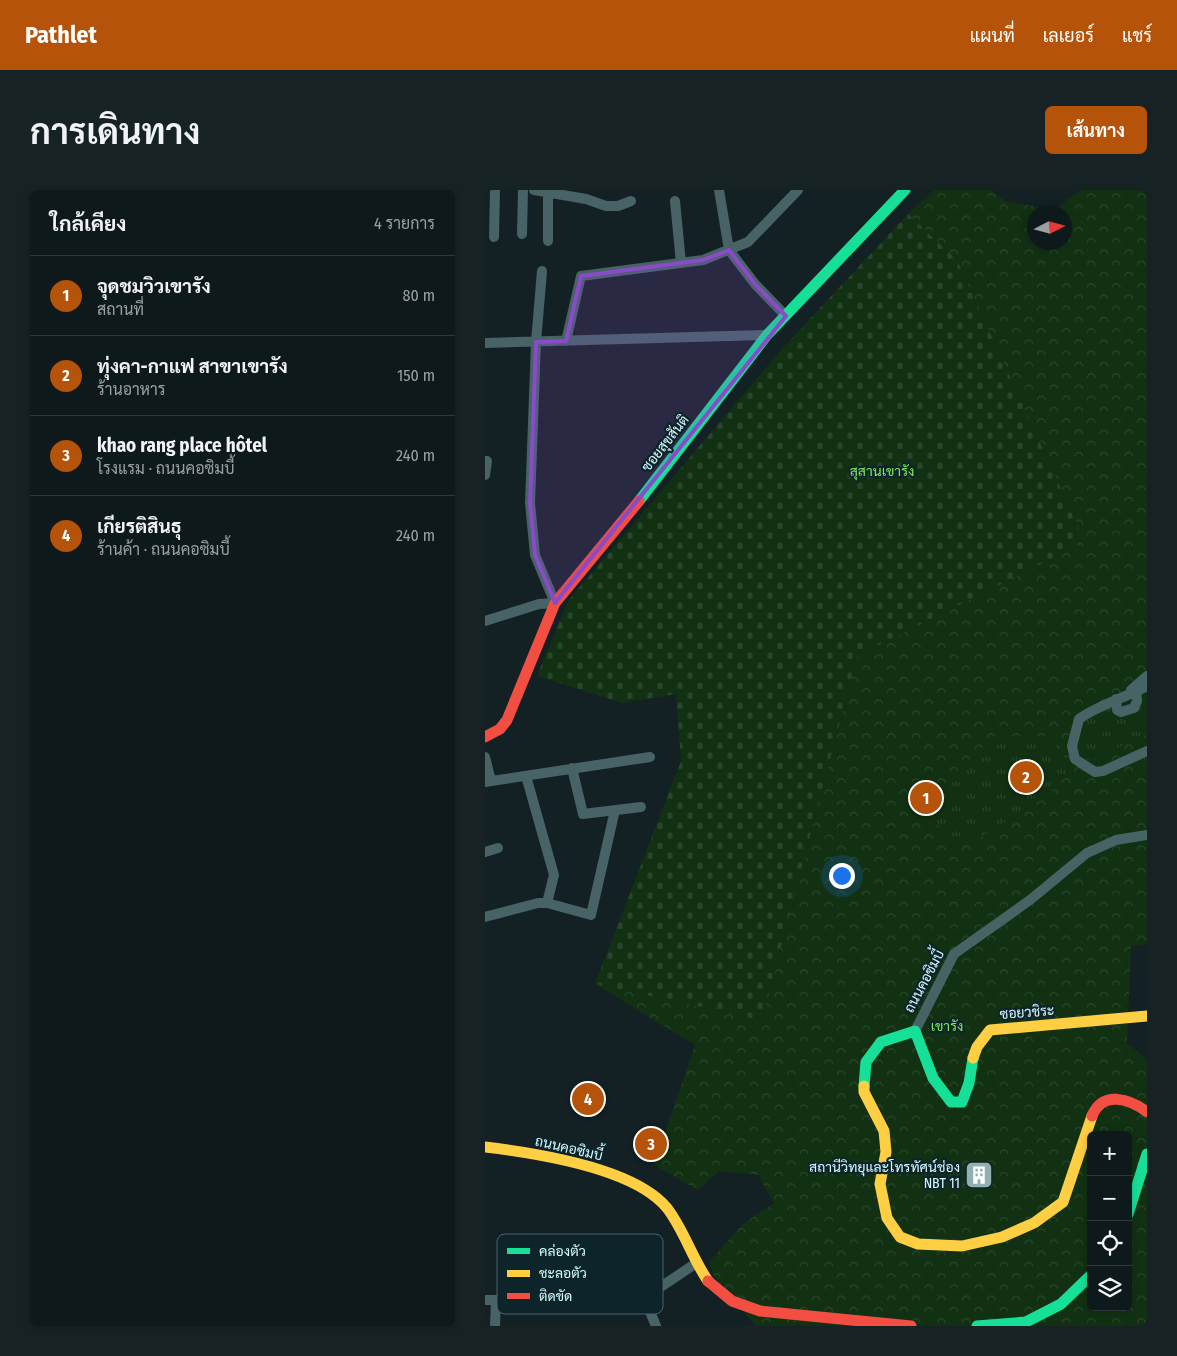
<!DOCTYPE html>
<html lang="th">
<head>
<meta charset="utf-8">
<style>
	:root { --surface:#0e191b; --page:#172224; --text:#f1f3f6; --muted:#9ba0a3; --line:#2e383a; --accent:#b45309 }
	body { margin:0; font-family:"Fira Sans Condensed",Sarabun,sans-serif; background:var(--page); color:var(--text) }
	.controls { position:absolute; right:15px; bottom:15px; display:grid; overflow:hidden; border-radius:8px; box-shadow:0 2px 8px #0003 }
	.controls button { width:45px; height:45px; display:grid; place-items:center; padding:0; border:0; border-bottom:1px solid var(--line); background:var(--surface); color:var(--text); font:25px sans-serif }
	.compass { position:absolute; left:542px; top:15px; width:45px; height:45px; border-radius:50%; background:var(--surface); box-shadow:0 2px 8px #0003; rotate:84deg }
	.you { position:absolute; left:356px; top:685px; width:18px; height:18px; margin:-12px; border:4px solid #fff; border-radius:50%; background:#1a73e8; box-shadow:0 0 0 8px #1a73e833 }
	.badge { display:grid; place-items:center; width:32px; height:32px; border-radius:50%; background:var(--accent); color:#fff; font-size:16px; font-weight:700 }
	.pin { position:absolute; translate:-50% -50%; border:2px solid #fff; box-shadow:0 1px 5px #0006 }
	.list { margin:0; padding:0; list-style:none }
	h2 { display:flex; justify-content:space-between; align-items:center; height:65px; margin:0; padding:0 20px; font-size:21px }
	h2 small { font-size:16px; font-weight:400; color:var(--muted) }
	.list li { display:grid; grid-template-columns:32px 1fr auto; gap:15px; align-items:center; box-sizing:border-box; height:80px; padding:0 20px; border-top:1px solid var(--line) }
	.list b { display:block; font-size:19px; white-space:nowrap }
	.list p { margin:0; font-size:16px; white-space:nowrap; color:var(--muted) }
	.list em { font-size:16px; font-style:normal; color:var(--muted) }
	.icon { flex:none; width:28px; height:28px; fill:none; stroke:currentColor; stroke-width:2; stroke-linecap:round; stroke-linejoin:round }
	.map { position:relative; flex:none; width:662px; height:1136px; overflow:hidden; border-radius:8px }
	header { display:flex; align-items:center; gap:30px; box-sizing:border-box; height:70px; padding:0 25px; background:var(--accent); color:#fff }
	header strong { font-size:24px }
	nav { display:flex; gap:28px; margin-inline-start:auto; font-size:18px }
	.intro { display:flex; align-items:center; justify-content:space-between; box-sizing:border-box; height:120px; padding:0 30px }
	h1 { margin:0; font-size:35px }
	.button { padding:12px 22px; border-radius:8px; background:var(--accent); color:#fff; font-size:18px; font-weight:700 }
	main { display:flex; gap:30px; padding:0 30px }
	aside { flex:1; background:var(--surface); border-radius:8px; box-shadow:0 2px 8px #0003 }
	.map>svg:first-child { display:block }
	.forest { fill:url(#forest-crowns); fill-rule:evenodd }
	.cemetery { fill:url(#cemetery-stones) }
	.park { fill:url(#park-tufts) }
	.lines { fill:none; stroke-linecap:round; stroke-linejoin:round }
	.street { stroke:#476365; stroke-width:10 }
	.fast { stroke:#16e098; stroke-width:11 }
	.slow { stroke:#ffcf43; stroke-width:11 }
	.jam { stroke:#f24e42; stroke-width:11 }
	.marked { fill:#894bc9; fill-opacity:0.2; stroke:#894bc9; stroke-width:4; stroke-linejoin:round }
	.labels { text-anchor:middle; stroke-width:4.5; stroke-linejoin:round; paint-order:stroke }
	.street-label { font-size:14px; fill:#d6fbff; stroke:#0d252a }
	.park-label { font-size:14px; fill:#7eec55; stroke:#0d252a }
	.poi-label { font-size:14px; fill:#d6fbff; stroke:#0d252a; text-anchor:end }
	.key { fill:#0d252a; stroke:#49656a; stroke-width:1 }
	.key-label { font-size:14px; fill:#d6fbff }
</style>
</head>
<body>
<header>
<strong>Pathlet</strong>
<nav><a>แผนที่</a><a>เลเยอร์</a><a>แชร์</a></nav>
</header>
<div class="intro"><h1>การเดินทาง</h1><a class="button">เส้นทาง</a></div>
<main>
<aside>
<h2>ใกล้เคียง<small>4 รายการ</small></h2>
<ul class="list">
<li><span class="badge">1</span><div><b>จุดชมวิวเขารัง</b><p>สถานที่</p></div><em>80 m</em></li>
<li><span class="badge">2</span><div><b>ทุ่งคา-กาแฟ สาขาเขารัง</b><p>ร้านอาหาร</p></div><em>150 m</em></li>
<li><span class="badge">3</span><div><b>khao rang place hôtel</b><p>โรงแรม · ถนนคอซิมบี้</p></div><em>240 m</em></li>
<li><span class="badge">4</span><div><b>เกียรติสินธุ</b><p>ร้านค้า · ถนนคอซิมบี้</p></div><em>240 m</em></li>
</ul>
</aside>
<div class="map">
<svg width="662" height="1136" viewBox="0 0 662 1136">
	<defs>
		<pattern id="forest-crowns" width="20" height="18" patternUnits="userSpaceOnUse" patternTransform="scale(1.25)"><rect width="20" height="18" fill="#123113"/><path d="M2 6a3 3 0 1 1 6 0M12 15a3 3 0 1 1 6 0" fill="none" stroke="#28462b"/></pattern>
		<pattern id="cemetery-stones" width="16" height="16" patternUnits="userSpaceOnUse" patternTransform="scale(1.25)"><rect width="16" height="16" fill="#123113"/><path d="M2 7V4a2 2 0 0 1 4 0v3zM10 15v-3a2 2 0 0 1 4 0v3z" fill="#28462b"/></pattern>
		<pattern id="park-tufts" width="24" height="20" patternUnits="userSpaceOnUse" patternTransform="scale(1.25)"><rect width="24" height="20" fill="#123113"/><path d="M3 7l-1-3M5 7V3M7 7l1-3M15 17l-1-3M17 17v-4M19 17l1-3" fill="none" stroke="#28462b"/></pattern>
	</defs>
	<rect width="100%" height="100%" fill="#132124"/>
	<path class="forest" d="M 449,0 L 506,0 L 520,11 L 570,20 L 595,0 L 662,0 L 662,754 L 646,756 L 642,853 L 662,870 L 662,1136 L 271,1136 L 229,1087 L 224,1072 L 258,1034 L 289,1013 L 273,985 L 234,981 L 213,1000 L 169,975 L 210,855 L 110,794 L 277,830 L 372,466 L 600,352 L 472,70 L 423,24 ZM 550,22 L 580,22 L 580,52 L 550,52 ZM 606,945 L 643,945 L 643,1117 L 606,1117 Z"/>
	<path class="cemetery" d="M 423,24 L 472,70 L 600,352 L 372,466 L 277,830 L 110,794 L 196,571 L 191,504 L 137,513 L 52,486 L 83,411 L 296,160 Z"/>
	<path class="park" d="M 662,500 L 662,544 L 610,569 C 585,572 591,539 602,527 Z
		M 572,546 L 578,566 L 587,581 L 561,607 L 490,650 L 463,654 L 452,634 L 450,603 L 464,593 L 508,547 Z"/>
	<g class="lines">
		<path class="street" d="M 49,0 L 101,9 L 121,16 L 133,16 L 146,11
			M 234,0 L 244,60 L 270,94 L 301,126
			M 190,11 L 196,73
			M 37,44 L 38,0
			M 9,47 L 10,0
			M 63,51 L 63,2
			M 81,151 L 96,86 L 218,70 L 263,52 L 313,0
			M 0,153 L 282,145
			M 0,271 L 2,271 L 0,285
			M 0,431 L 54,414 L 70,413 L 50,365 L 45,313 L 51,152 L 57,81
			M 662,496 C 640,508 615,514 594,529 L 587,556 L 590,569 L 610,582 L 618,581 L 662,561
			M 646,500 L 662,486
			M 631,509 L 632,520 L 636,522 L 649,518 L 652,511 L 651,496
			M 0,567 L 6,591
			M 87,578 L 98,624 L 156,617
			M 41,586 L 69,685 L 62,713
			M 0,592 L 165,567
			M 0,662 L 13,658
			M 0,727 L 53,713 L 62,713 L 106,725 L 130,620
			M 430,841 L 469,764 L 545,710 L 602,663 L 631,650 L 662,645
			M 0,1110 L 11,1110 L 10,1136
			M 171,1136 L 161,1112 L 168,1102 L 210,1074"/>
		<path class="fast" d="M 154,311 L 282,145 L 420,0
			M 379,896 L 381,872 L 396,852 L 430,841 L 448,888 L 466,912 L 477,912 L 484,893 L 488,868
			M 643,1024 L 662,964
			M 492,1136 L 541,1132 L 576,1114 L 606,1085"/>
		<path class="slow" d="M 488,868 L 492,857 L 505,840 L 662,826
			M 379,896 L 379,902 L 399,941 L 401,962 L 395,994 L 402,1028 L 415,1047 L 433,1054 L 477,1056 L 517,1047 L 549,1033 L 578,1012 L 607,926
			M 0,957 C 50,963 149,978 182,1018 C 199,1040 207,1068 223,1091"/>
		<path class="jam" d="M 0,547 L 15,539 L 22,530 L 70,413 L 154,311
			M 607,926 C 618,900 645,909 662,922
			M 223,1091 L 247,1111 L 275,1121 L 426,1136"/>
	</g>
	<path class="marked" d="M 244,60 L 270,94 L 301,126 L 70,413 L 50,365 L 45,313 L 51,152 L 81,151 L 96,86 L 218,70 Z"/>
	<defs>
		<g id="building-square" transform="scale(1.4375)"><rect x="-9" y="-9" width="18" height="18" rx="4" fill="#92afb2" stroke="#0d252a"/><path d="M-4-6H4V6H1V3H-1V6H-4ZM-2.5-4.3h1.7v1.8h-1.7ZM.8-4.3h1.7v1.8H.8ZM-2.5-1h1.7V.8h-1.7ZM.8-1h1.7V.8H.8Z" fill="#fff"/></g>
	</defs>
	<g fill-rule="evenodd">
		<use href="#building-square" x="494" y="985"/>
	</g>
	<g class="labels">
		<g class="street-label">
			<text transform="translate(180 253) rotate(-52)" y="5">ซอยสุขสันติ</text>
			<text transform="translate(439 791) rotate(-62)" y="5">ถนนคอซิมบี้</text>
			<text transform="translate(542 822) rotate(-4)" y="5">ซอยวชิระ</text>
			<text transform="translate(84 958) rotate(13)" y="5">ถนนคอซิมบี้</text>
		</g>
		<g class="park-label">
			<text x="397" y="286">สุสานเขารัง</text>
			<text x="462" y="841">เขารัง</text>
		</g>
		<g class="poi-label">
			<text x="475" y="982">สถานีวิทยุและโทรทัศน์ช่อง<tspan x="475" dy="16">NBT 11</tspan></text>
		</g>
	</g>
	<rect x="12" y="1044" width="166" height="80" rx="8" class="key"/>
	<rect x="22" y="1058" width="23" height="6" fill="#16e098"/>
	<rect x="22" y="1080" width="23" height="7" fill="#ffcf43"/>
	<rect x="22" y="1103" width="23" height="6" fill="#f24e42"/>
	<g class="key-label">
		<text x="54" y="1066">คล่องตัว</text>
		<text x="54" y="1088">ชะลอตัว</text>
		<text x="54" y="1111">ติดขัด</text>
	</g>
</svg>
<div class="controls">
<button>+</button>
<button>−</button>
<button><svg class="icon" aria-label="locate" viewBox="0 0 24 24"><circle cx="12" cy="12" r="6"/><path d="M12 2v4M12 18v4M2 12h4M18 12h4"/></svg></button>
<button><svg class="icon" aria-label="layers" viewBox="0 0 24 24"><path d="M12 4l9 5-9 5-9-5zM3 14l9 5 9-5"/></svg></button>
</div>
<svg class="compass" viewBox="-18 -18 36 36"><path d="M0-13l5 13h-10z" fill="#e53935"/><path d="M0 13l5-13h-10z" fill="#9ba0a3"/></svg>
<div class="you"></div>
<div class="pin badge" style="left:441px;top:608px">1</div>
<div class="pin badge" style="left:541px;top:587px">2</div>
<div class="pin badge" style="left:166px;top:954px">3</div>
<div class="pin badge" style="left:103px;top:909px">4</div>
</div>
</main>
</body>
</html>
